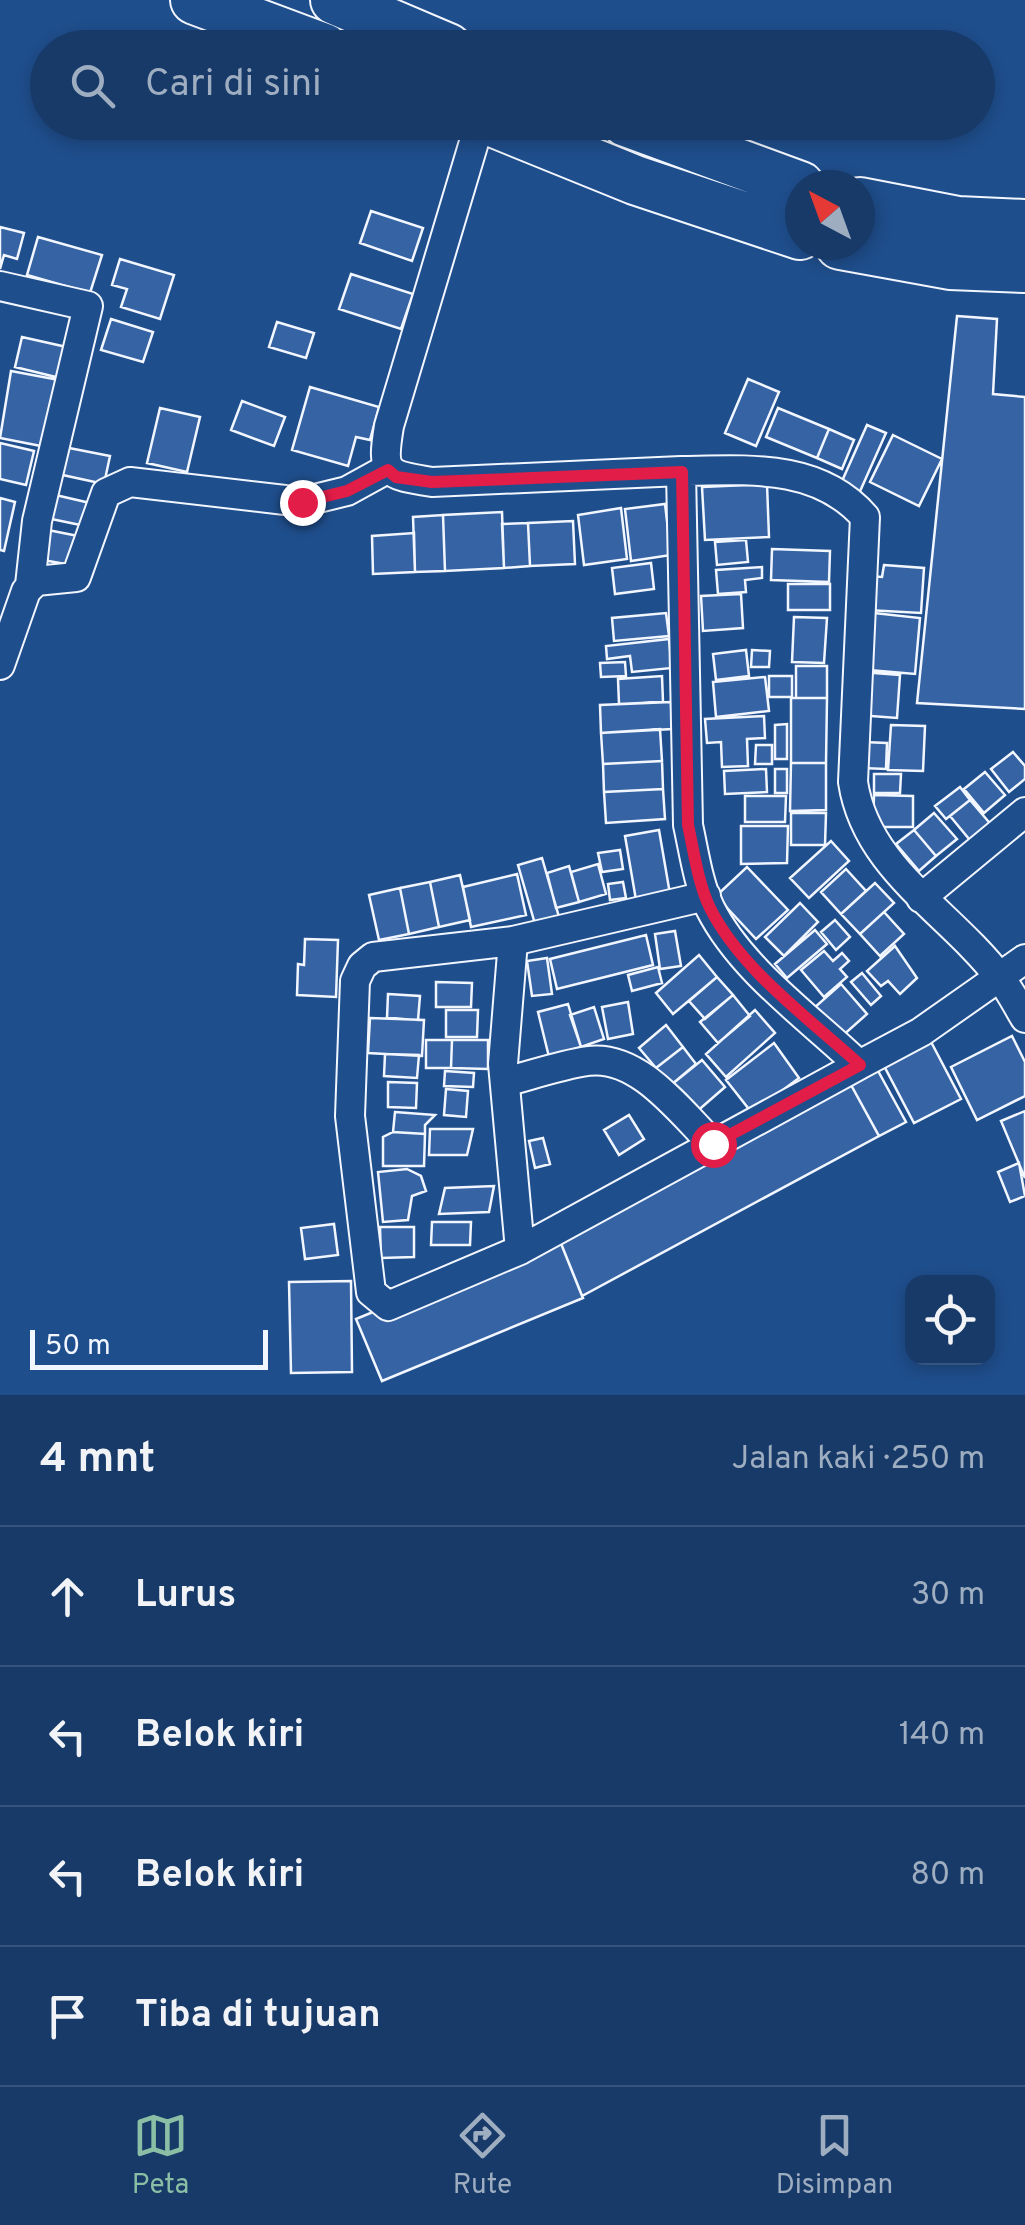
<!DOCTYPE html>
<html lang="id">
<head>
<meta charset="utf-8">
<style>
	:root { --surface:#173a69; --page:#20416f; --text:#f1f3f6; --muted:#9eadc0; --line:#36547d; --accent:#8abfa5 }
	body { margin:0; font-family:Overpass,sans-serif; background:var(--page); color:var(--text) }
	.controls { position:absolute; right:30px; bottom:30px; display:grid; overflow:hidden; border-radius:20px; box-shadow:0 5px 15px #0003 }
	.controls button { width:90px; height:90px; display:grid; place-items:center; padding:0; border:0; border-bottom:2px solid var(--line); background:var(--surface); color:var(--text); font:50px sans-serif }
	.compass { position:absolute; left:785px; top:170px; width:90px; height:90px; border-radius:50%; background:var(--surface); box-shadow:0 5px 15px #0003; rotate:319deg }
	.scale { position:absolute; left:30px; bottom:25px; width:238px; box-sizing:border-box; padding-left:10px; border:5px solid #f2f6ff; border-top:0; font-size:28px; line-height:35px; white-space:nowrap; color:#f2f6ff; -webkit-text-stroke:8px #1f4e8c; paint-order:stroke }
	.stop { position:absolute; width:30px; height:30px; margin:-22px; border:8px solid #e11d48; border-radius:50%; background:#fff }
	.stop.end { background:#e11d48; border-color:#fff; box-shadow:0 2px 10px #0008 }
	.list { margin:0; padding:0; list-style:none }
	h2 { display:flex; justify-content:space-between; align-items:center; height:130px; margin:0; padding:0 40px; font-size:42px }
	h2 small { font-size:32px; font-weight:400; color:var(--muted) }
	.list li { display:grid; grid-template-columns:65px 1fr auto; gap:30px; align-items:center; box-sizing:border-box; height:140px; padding:0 40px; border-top:2px solid var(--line) }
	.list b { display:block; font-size:38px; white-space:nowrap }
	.list em { font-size:32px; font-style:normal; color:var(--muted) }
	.icon { flex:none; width:55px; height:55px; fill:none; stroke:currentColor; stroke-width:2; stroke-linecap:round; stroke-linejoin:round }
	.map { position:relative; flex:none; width:1025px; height:1395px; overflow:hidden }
	.search { position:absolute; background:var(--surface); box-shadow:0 5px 15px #0003; left:30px; right:30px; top:30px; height:110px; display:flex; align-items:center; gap:25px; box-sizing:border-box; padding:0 35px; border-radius:55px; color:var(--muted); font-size:38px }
	.sheet { height:690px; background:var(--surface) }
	nav { display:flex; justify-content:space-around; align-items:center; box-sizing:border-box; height:140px; border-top:2px solid var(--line); background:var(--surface); font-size:28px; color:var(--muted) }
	nav a { display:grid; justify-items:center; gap:5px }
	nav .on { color:var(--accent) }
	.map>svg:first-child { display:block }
	.building { fill:#3563a3; stroke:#f2f6ff; stroke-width:2.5 }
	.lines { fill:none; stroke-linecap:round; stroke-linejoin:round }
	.minor-casing { stroke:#f2f6ff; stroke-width:32 }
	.trunk-casing { stroke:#f2f6ff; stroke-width:52 }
	.minor { stroke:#1f4e8c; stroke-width:28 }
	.trunk { stroke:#1f4e8c; stroke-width:48 }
	.route { stroke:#e11d48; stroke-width:12 }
</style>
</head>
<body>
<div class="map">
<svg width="1025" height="1395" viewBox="0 0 1025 1395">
	<rect width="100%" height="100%" fill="#1f4e8c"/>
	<path class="building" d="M 371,211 L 423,228 L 412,261 L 360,243 Z
		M 0,227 L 24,233 L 17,259 L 4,255 L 0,269 Z
		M 38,237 L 102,255 L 90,293 L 27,275 Z
		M 120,259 L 174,275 L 160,319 L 121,307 L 127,289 L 112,285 Z
		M 351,274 L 413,294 L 401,329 L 339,309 Z
		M 957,316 L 997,319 L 993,394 L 1025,397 L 1025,709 L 917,703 Z
		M 111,319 L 153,332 L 143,362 L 101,350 Z
		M 277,322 L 314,333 L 306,358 L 269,347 Z
		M 22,337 L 71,348 L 64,379 L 15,367 Z
		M 11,371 L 59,380 L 46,447 L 0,438 Z
		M 748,379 L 779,392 L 756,446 L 725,433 Z
		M 310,387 L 379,407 L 370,440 L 356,437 L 348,466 L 292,450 Z
		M 242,401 L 285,417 L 274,446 L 231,430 Z
		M 160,408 L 200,417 L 187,472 L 147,463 Z
		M 778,408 L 829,429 L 817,458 L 766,437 Z
		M 867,425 L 886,433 L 857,498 L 838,490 Z
		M 829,429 L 854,440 L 842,469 L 817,458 Z
		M 893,435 L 942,459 L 919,506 L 870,482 Z
		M 0,443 L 34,451 L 26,485 L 0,479 Z
		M 64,447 L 110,456 L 104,484 L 58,474 Z
		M 767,484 L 769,537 L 705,540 L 702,487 Z
		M 47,493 L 90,503 L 85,526 L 42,517 Z
		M 0,498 L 15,502 L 4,551 L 0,550 Z
		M 665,504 L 671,555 L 631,561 L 625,509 Z
		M 621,508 L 627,559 L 584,565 L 578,515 Z
		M 502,512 L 504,568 L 445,571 L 443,515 Z
		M 443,515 L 445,571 L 415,572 L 413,517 Z
		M 573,521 L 575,564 L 530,566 L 528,523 Z
		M 528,523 L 530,566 L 504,568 L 502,524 Z
		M 43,529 L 83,537 L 77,566 L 37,559 Z
		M 414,533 L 415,572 L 373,574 L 372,536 Z
		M 746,540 L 748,562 L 717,565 L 715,542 Z
		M 772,549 L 830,551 L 829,582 L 771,580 Z
		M 651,563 L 654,589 L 615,594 L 612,568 Z
		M 884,565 L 924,568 L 921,613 L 867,610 L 869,576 L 882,577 Z
		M 762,567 L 762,578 L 745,580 L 746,592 L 718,594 L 716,570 Z
		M 788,584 L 830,584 L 830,610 L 788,610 Z
		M 741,594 L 743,628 L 703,631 L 701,596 Z
		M 666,613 L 669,636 L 614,641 L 612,618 Z
		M 874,613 L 920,618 L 915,674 L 869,670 Z
		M 794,617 L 827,618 L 824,663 L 792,662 Z
		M 669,639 L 672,668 L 632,672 L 630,656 L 607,659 L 606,646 Z
		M 746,650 L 749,676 L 716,680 L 713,654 Z
		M 752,650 L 770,651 L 769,667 L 751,667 Z
		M 625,662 L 626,676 L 601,677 L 600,663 Z
		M 796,666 L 827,666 L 827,698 L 796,698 Z
		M 861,672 L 900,675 L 897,718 L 858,715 Z
		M 662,676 L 663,702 L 619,704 L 618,679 Z
		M 769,676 L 792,676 L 792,697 L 769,697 Z
		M 765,677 L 769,711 L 716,717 L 713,682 Z
		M 791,698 L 827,698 L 826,763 L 791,763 Z
		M 671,702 L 672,729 L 601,733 L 600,705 Z
		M 764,716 L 765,738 L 747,739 L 748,766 L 722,767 L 721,742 L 707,743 L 705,719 Z
		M 787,724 L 787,759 L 775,759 L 775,725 Z
		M 891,725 L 925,726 L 923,771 L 888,770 Z
		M 660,729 L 662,761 L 603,764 L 601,733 Z
		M 863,742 L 887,743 L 886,769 L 862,768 Z
		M 756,745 L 772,745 L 772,764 L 755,764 Z
		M 1013,752 L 1025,766 L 1025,779 L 1009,792 L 991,769 Z
		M 662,761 L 663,789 L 604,792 L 603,764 Z
		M 791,763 L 826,763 L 826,810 L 790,811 Z
		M 766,769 L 767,792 L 725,794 L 724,771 Z
		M 775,769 L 787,769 L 787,793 L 775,793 Z
		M 985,772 L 1005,795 L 984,813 L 964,789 Z
		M 874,774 L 901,774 L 900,793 L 874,793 Z
		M 960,787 L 970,800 L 946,819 L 935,806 Z
		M 663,789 L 665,819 L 606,823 L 604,792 Z
		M 874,795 L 913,796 L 913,827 L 873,827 Z
		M 745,796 L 786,796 L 785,822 L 745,822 Z
		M 970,800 L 994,828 L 974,845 L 950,816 Z
		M 791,813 L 826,813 L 825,845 L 791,845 Z
		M 934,813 L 957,839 L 936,856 L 914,830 Z
		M 741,826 L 788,826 L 787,863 L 741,864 Z
		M 659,830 L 670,894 L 636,900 L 625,836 Z
		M 914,830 L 936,856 L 919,871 L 896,844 Z
		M 831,841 L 849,861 L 809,898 L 790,878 Z
		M 620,850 L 623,869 L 602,872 L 598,853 Z
		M 542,858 L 559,917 L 535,924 L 518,865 Z
		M 598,864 L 606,894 L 579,902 L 571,872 Z
		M 569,866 L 579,902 L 556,908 L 547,873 Z
		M 747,867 L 788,910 L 756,939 L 716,896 Z
		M 846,869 L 866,891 L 841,914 L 821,892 Z
		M 517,874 L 526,915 L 471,927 L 463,887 Z
		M 460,875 L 470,920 L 439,927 L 430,882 Z
		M 430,882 L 439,927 L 409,934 L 400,888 Z
		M 623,882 L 626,898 L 610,900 L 608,884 Z
		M 875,883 L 894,903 L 860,934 L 841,914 Z
		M 400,888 L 409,934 L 379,940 L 369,895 Z
		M 800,903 L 818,922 L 784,956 L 765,937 Z
		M 884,912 L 904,934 L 880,956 L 860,934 Z
		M 835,920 L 850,937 L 836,950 L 821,932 Z
		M 815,930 L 827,944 L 787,978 L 775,964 Z
		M 675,931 L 681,966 L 660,969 L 655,934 Z
		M 646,935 L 653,965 L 557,989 L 550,959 Z
		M 305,939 L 338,940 L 336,997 L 297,995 L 298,964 L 304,965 Z
		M 895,946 L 917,978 L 900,994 L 888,981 L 881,986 L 867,971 Z
		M 824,951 L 833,961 L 842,953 L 849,961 L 840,969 L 847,977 L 824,997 L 801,970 Z
		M 699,955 L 717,977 L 673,1014 L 656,993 Z
		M 547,958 L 552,994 L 532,996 L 527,961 Z
		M 658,967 L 662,983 L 632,991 L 628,975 Z
		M 862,973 L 881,996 L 871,1005 L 851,982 Z
		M 717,977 L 733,995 L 705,1019 L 689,1001 Z
		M 436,982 L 472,983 L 471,1007 L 436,1007 Z
		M 841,984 L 867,1014 L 840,1038 L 814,1008 Z
		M 388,994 L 420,996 L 418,1020 L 387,1018 Z
		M 733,995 L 750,1016 L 718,1043 L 700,1022 Z
		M 628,1002 L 633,1034 L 608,1039 L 602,1007 Z
		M 568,1004 L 581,1047 L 549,1057 L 538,1012 Z
		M 594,1007 L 604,1039 L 581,1047 L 570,1015 Z
		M 446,1010 L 478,1010 L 477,1037 L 446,1037 Z
		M 755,1010 L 775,1033 L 726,1077 L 706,1054 Z
		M 370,1018 L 424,1020 L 422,1056 L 368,1053 Z
		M 666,1025 L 683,1047 L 656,1068 L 639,1048 Z
		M 1012,1036 L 1025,1062 L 1025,1096 L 977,1120 L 951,1067 Z
		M 929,1038 L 961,1099 L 914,1123 L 882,1062 Z
		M 426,1040 L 452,1040 L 451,1068 L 426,1068 Z
		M 452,1040 L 488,1040 L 488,1069 L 451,1068 Z
		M 774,1043 L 799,1078 L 752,1113 L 726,1080 Z
		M 683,1047 L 696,1064 L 671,1085 L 656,1068 Z
		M 385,1054 L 419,1055 L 417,1078 L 384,1076 Z
		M 702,1060 L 725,1087 L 694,1114 L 671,1085 Z
		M 877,1069 L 906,1122 L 879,1136 L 850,1083 Z
		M 445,1071 L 474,1073 L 473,1087 L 444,1086 Z
		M 388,1082 L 417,1083 L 416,1108 L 388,1107 Z
		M 850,1083 L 879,1136 L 582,1296 L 558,1236 Z
		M 446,1089 L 468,1091 L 466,1117 L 444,1115 Z
		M 1025,1111 L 1025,1178 L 1001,1121 Z
		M 395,1112 L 435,1115 L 425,1125 L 425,1134 L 393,1132 Z
		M 629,1115 L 644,1139 L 619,1155 L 604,1130 Z
		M 430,1129 L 473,1129 L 467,1155 L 429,1155 Z
		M 393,1132 L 425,1134 L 424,1166 L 383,1166 L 383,1137 Z
		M 543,1138 L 550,1164 L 535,1168 L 529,1141 Z
		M 1019,1163 L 1025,1196 L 1010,1202 L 998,1172 Z
		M 407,1169 L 421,1176 L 426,1191 L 412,1196 L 408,1220 L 383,1222 L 378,1172 Z
		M 494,1186 L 489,1212 L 439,1214 L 445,1188 Z
		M 432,1222 L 471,1222 L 470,1245 L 431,1245 Z
		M 334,1224 L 338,1255 L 305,1259 L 301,1228 Z
		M 380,1227 L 414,1227 L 414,1257 L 381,1258 Z
		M 558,1236 L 583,1298 L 382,1381 L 356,1319 Z
		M 351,1281 L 352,1372 L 291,1373 L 289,1282 Z"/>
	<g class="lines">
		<g class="minor-casing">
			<path id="minor" d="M 480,122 L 389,426 C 381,474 386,475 432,482 L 681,471 L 688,825 C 694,852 698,883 710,908 C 741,970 810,1018 859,1065 L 921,1032 L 1025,959
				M 0,286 L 88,306 L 37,521 L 30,585
				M 681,471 C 746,470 818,463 865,517 L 853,782 C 866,869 950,912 1000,978 C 1010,990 1017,1005 1025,1018
				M 0,665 L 26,591 L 36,581 L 76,577 L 106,493 L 130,482 L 302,502 L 347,491 L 387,469
				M 706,896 L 513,941 L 373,957 L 362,966 L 355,981 L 350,1116 L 371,1292 L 388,1306 L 520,1250 L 859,1065
				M 921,898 L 1025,812
				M 513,941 L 503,1064 L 520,1250
				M 505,1082 C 532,1075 560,1065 588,1061 C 639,1054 681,1113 713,1144"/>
		</g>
		<g class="trunk-casing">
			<path id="trunk" d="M 195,0 L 324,48
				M 335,0 L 448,48
				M 492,122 L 635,180 L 800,235
				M 626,122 L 800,186
				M 860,202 L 958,221 L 1025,224
				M 840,245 L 950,265 L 1025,268"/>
		</g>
		<use href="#minor" class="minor"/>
		<use href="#trunk" class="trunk"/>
	</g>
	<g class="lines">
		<path class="route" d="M 302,502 L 347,491 L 388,470 L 396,477 L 432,482 L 682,472 L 688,825 C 694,852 698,883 710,908 C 741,970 810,1019 860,1065 L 713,1144"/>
	</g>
</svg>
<div class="controls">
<button><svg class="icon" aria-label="locate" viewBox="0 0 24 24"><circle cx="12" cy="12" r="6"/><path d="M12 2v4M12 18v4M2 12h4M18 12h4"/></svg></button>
</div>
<svg class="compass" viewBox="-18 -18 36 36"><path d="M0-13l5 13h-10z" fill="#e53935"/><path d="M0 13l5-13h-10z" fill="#9eadc0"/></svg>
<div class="scale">50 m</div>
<div class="stop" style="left:713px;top:1144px"></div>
<div class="stop end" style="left:302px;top:502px"></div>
<div class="search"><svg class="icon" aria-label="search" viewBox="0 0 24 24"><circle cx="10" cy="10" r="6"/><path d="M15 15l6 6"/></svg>Cari di sini</div>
</div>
<section class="sheet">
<h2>4 mnt<small>Jalan kaki · 250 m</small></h2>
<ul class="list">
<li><svg class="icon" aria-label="ahead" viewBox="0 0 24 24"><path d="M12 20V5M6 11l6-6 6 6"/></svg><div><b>Lurus</b></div><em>30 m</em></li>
<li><svg class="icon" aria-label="left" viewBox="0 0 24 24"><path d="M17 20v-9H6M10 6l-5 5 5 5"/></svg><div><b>Belok kiri</b></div><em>140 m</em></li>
<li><svg class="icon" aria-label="left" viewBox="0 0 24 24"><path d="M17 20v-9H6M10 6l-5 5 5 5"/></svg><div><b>Belok kiri</b></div><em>80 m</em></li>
<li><svg class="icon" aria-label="arrive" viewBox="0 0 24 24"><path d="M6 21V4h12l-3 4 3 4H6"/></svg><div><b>Tiba di tujuan</b></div></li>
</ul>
</section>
<nav>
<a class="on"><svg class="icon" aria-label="map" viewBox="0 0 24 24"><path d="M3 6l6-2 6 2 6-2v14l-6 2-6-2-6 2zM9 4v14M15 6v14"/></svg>Peta</a>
<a><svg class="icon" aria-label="directions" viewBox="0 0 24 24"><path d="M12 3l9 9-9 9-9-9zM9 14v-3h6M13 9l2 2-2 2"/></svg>Rute</a>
<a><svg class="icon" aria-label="saved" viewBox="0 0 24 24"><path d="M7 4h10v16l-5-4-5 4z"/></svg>Disimpan</a>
</nav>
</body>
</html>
